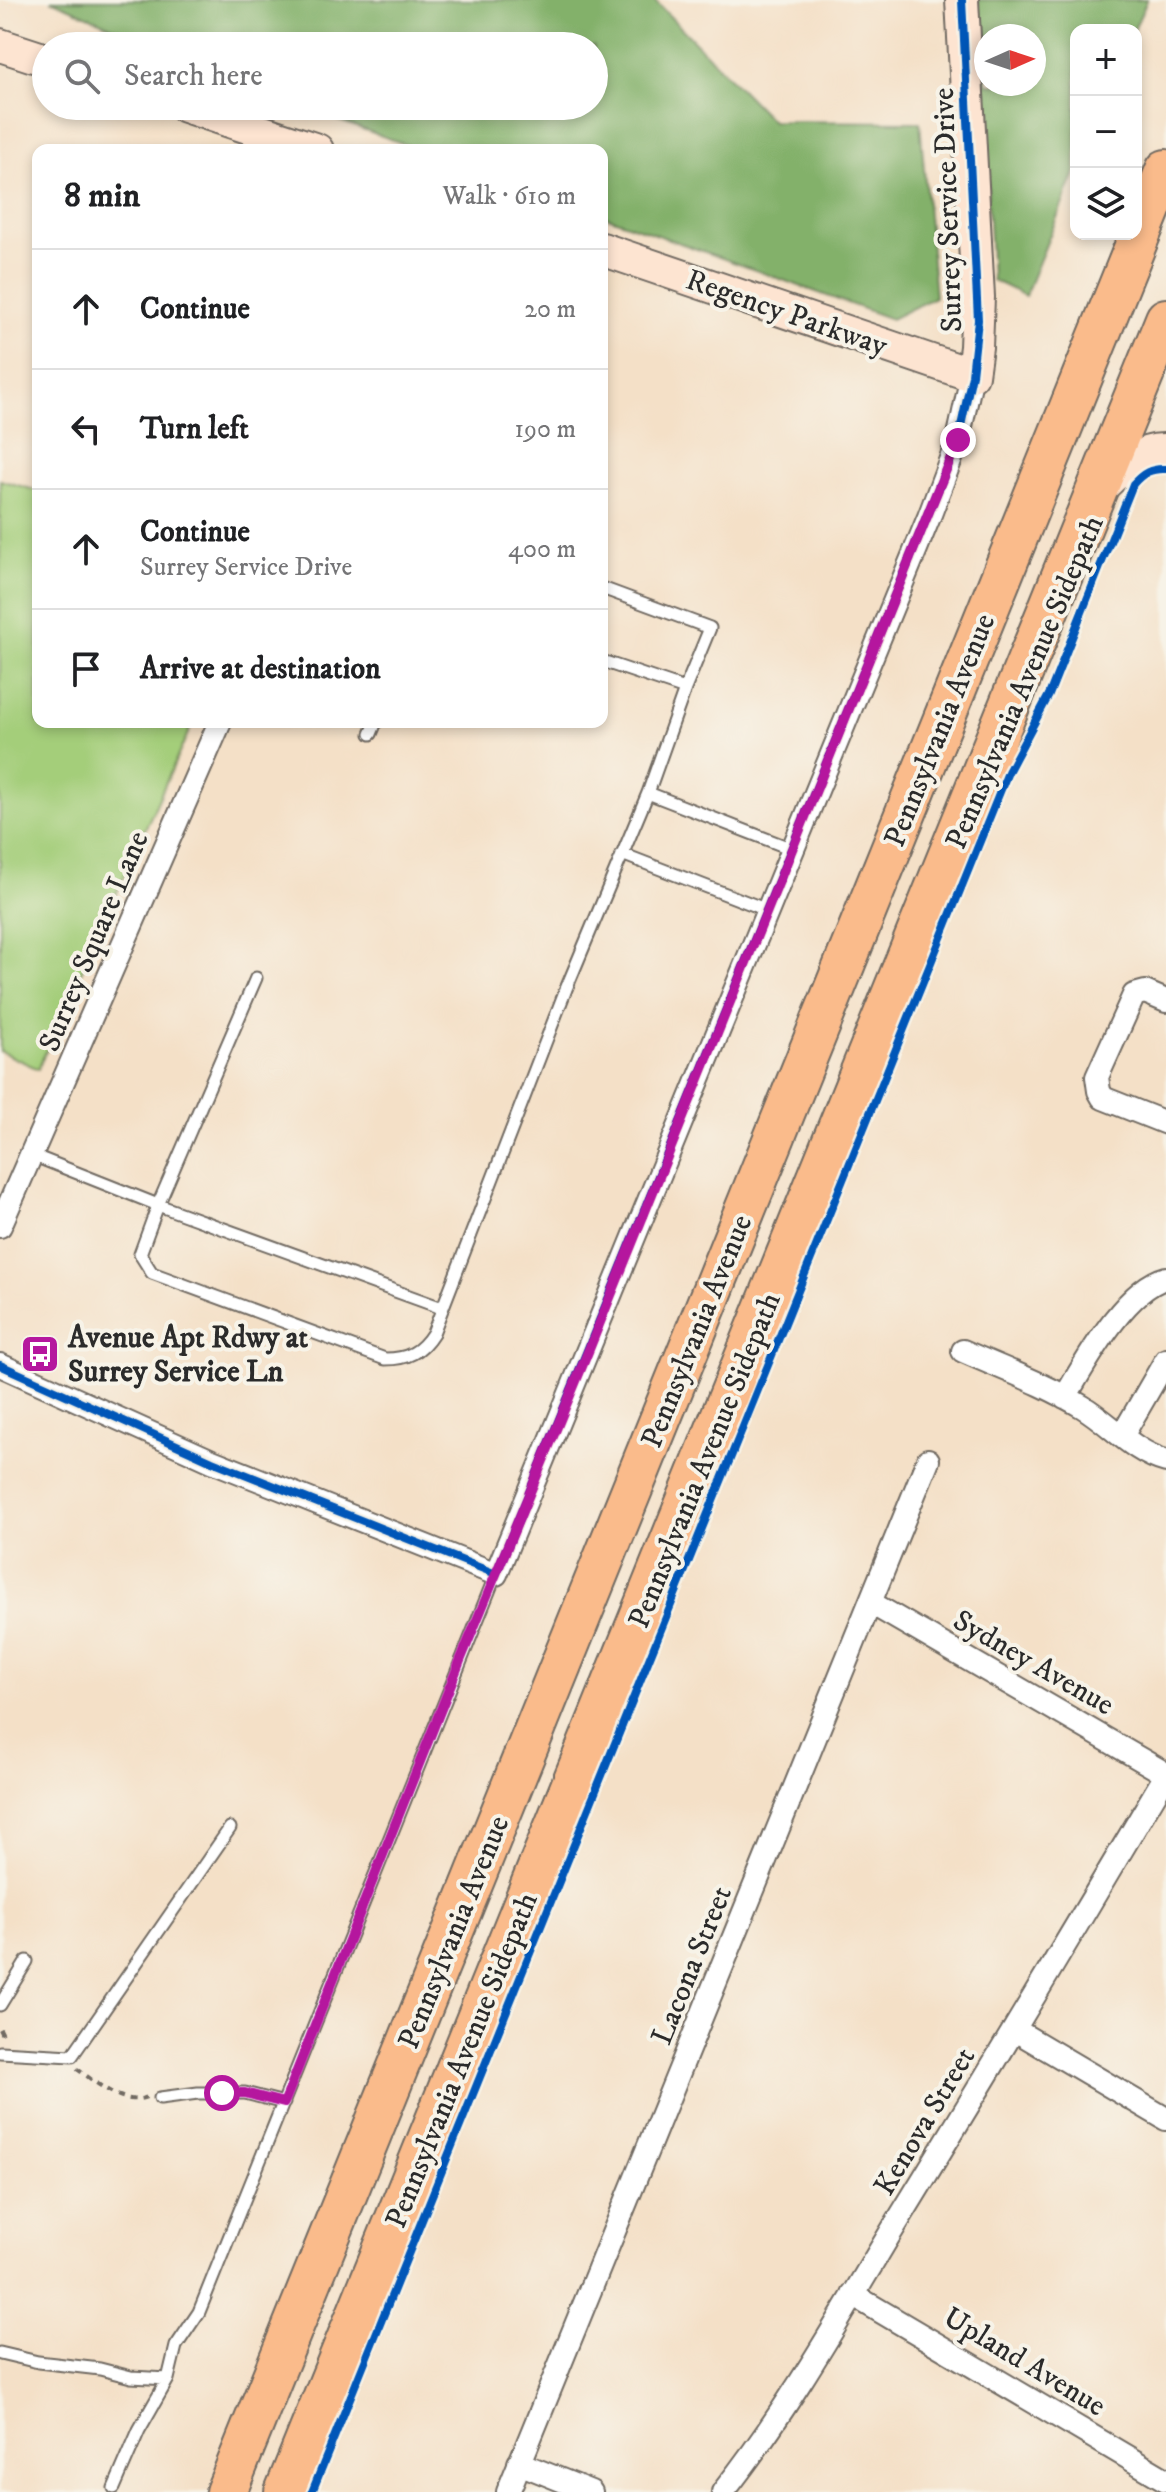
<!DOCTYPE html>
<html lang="en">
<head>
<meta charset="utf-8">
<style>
	:root { --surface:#fff; --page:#f2f2f2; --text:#202124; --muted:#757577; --line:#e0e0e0 }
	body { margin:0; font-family:"IM FELL DW Pica",serif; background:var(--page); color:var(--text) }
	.controls { position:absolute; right:24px; top:24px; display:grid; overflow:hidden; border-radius:16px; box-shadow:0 4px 12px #0003 }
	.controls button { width:72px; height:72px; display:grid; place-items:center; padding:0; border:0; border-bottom:2px solid var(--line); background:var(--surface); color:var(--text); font:40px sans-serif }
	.compass { position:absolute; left:974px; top:24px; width:72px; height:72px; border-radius:50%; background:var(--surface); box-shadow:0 4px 12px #0003; rotate:87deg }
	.stop { position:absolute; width:24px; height:24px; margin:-18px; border:6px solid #b5179e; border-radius:50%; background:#fff }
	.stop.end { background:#b5179e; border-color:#fff; box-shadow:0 2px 8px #0008 }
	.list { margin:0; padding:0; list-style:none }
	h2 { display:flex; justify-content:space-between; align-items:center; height:104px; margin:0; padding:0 32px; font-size:34px }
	h2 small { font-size:26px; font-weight:400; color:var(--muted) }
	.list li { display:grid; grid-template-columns:52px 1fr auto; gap:24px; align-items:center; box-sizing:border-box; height:120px; padding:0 32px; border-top:2px solid var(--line) }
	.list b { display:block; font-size:30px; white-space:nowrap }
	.list p { margin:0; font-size:26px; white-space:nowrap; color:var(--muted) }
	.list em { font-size:26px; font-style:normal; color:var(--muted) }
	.icon { flex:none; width:44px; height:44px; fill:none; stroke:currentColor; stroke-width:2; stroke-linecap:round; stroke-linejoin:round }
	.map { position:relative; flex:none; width:1166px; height:2492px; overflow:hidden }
	.search { position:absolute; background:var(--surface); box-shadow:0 4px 12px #0003; left:32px; top:32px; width:576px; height:88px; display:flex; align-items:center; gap:20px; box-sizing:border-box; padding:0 28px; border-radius:44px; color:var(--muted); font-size:30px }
	.panel { position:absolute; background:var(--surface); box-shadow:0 4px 12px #0003; left:32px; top:144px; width:576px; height:584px; border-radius:16px }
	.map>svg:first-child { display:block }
	.green { fill:#a4ce7a; stroke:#687c52; stroke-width:2 }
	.forest { fill:#83b16a; stroke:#576e4a; stroke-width:2; fill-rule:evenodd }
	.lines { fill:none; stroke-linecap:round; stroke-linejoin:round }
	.lane-casing { stroke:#716a62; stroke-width:15 }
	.street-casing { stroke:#716a62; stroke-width:26 }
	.secondary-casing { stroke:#716a62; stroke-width:36 }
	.highway-casing { stroke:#716a62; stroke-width:44 }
	.path { stroke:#716a62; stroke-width:4; stroke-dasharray:6 6; stroke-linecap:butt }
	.lane { stroke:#fff; stroke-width:11 }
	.street { stroke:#fff; stroke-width:22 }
	.secondary { stroke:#fde4d1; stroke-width:32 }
	.highway { stroke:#fabb8b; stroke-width:40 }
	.cycleway-casing { stroke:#f7f3e8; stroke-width:13 }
	.cycleway { stroke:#0057b8; stroke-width:8 }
	.route { stroke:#b5179e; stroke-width:10 }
	.labels { text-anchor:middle; stroke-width:8; stroke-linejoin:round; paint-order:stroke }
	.street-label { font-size:30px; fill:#2b2b2b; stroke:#f7f3e8 }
	.poi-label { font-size:30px; font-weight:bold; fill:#2b2b2b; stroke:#f7f3e8; text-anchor:start }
</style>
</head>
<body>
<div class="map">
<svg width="1166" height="2492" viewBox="0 0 1166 2492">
	<rect width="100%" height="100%" fill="#f7f3e8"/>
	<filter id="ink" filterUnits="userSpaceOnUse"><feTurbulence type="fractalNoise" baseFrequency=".0125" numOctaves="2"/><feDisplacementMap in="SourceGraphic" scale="16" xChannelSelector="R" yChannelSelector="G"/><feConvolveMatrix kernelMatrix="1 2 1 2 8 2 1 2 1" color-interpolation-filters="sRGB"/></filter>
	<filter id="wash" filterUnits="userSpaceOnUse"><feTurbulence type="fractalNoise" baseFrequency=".006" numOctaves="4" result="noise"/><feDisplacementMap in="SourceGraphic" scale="32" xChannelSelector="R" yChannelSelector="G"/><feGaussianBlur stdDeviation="1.8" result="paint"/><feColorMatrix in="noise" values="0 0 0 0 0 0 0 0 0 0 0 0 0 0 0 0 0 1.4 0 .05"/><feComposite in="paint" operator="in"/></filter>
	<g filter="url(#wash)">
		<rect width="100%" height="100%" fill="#f4e0c7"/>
		<path class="green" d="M 0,480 L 38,491 L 38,722 L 193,722 L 38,1069 L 0,1051 Z"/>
		<path class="forest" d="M 51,0 L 654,0 L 772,121 L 920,122 L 935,297 L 891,319 L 602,215 L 602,150 L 421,150 L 298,106 L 594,106 L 594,46 L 157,46 Z
			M 978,0 L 1147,0 L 1134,30 L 1076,30 L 1076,171 L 1025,296 L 992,280 ZM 986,36 L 1034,36 L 1034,84 L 986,84 Z"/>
	</g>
	<g filter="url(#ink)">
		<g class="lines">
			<g class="lane-casing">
				<path id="lane" d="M 602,661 L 685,689
					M 371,734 L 376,722
					M 648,793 L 792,849
					M 622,854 L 767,910
					M 256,978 L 158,1205 L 140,1254 L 152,1273 L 385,1359 C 408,1359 421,1352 433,1333 L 566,989 L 648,793 L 685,689 L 710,628 L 602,588
					M 32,1155 L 158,1205 L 442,1308
					M 0,2005 L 27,1961
					M 0,2052 L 72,2056 L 230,1828
					M 160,2098 L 198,2093 L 245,2093 L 284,2103
					M 0,2353 L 38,2362 L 100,2369 L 131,2377 L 168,2379 L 176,2346 L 199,2312 L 496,1574
					M 114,2488 L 139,2430 L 168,2379"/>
			</g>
			<g class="street-casing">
				<path id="street" d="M 1166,1001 L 1145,992 L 1134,995 L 1097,1077 L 1099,1091 L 1103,1098 L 1166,1123
					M 0,1226 L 220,722
					M 963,1351 C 1003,1369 1045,1384 1083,1407 C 1111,1424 1133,1452 1166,1461
					M 0,1365 L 212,1461 L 496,1574 L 929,517 L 958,440 L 972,375
					M 1065,1397 C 1086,1362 1125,1289 1166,1278
					M 1122,1436 L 1166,1360
					M 871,1603 L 1166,1774
					M 1015,2030 L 1166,2119
					M 853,2295 L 1166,2480
					M 519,2463 L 591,2492
					M 508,2492 L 928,1460
					M 723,2492 C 788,2410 840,2317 894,2227 C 986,2077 1076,1927 1166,1775"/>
			</g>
			<g class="secondary-casing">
				<path id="secondary" d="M 0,45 L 46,60
					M 185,106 L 317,150
					M 602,249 L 972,375 L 976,347 L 978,297 L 962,0
					M 1098,490 C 1117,473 1137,448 1166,450"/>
			</g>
			<g class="highway-casing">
				<path id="highway" d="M 226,2492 L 1166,170
					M 285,2492 L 1166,319"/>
			</g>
			<path class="path" d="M 0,2029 L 5,2039
				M 77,2069 C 96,2082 123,2107 147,2097"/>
			<use href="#lane" class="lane"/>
			<use href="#street" class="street"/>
			<use href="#secondary" class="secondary"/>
			<use href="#highway" class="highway"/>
			<g class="cycleway-casing">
				<path id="cycleway" d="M 0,1365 L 212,1461 L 496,1574 L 958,440 L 972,375 L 978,320 L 962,0
					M 312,2492 L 1008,772 L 1049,695 L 1133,484 C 1143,473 1151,468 1166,469"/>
			</g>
			<use href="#cycleway" class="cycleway"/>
		</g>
	</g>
	<g class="lines" filter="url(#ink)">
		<path class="route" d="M 222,2093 L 245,2093 L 284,2103 L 287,2096 L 460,1661 L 585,1359 L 958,440"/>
	</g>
	<defs>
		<g id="bus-square" transform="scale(2)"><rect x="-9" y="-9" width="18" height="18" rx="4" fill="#b5179e" stroke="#f7f3e8"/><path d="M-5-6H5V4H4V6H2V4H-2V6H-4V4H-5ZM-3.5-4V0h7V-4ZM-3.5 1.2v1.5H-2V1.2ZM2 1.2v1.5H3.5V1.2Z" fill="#fff"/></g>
	</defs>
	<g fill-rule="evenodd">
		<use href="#bus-square" x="40" y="1354"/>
	</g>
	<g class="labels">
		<g class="street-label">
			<text transform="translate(947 210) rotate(-92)" y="10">Surrey Service Drive</text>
			<text transform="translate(787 312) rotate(19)" y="10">Regency Parkway</text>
			<text transform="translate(1024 682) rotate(-67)" y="10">Pennsylvania Avenue Sidepath</text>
			<text transform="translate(939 730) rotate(-68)" y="10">Pennsylvania Avenue</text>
			<text transform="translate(93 941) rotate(-67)" y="10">Surrey Square Lane</text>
			<text transform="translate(696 1331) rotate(-68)" y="10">Pennsylvania Avenue</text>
			<text transform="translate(704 1460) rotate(-68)" y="10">Pennsylvania Avenue Sidepath</text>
			<text transform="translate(1034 1662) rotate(30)" y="10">Sydney Avenue</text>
			<text transform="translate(453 1932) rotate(-68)" y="10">Pennsylvania Avenue</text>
			<text transform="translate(691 1965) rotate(-68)" y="10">Lacona Street</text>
			<text transform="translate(461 2060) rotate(-68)" y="10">Pennsylvania Avenue Sidepath</text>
			<text transform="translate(924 2121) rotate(-59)" y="10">Kenova Street</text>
			<text transform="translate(1025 2361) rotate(31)" y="10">Upland Avenue</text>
		</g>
		<g class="poi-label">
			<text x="68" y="1347">Avenue Apt Rdwy at<tspan x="68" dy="34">Surrey Service Ln</tspan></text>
		</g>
	</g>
</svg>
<div class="controls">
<button>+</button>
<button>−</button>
<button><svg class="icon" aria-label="layers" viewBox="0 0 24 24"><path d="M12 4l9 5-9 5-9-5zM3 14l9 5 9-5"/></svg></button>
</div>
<svg class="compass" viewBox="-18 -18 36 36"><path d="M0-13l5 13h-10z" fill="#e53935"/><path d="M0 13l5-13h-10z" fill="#757577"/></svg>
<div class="stop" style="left:222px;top:2093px"></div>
<div class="stop end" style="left:958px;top:440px"></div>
<div class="search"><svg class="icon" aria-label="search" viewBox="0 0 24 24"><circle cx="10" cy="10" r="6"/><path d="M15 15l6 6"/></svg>Search here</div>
<section class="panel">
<h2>8 min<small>Walk · 610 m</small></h2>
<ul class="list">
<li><svg class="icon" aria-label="ahead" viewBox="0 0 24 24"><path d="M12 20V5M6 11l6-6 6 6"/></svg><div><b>Continue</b></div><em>20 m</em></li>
<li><svg class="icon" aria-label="left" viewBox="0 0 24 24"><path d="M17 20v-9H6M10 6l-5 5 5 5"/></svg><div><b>Turn left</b></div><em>190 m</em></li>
<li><svg class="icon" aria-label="ahead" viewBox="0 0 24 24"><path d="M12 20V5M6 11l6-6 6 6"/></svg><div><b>Continue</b><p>Surrey Service Drive</p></div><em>400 m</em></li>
<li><svg class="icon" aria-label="arrive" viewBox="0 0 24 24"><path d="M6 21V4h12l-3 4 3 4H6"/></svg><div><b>Arrive at destination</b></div></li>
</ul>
</section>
</div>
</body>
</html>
